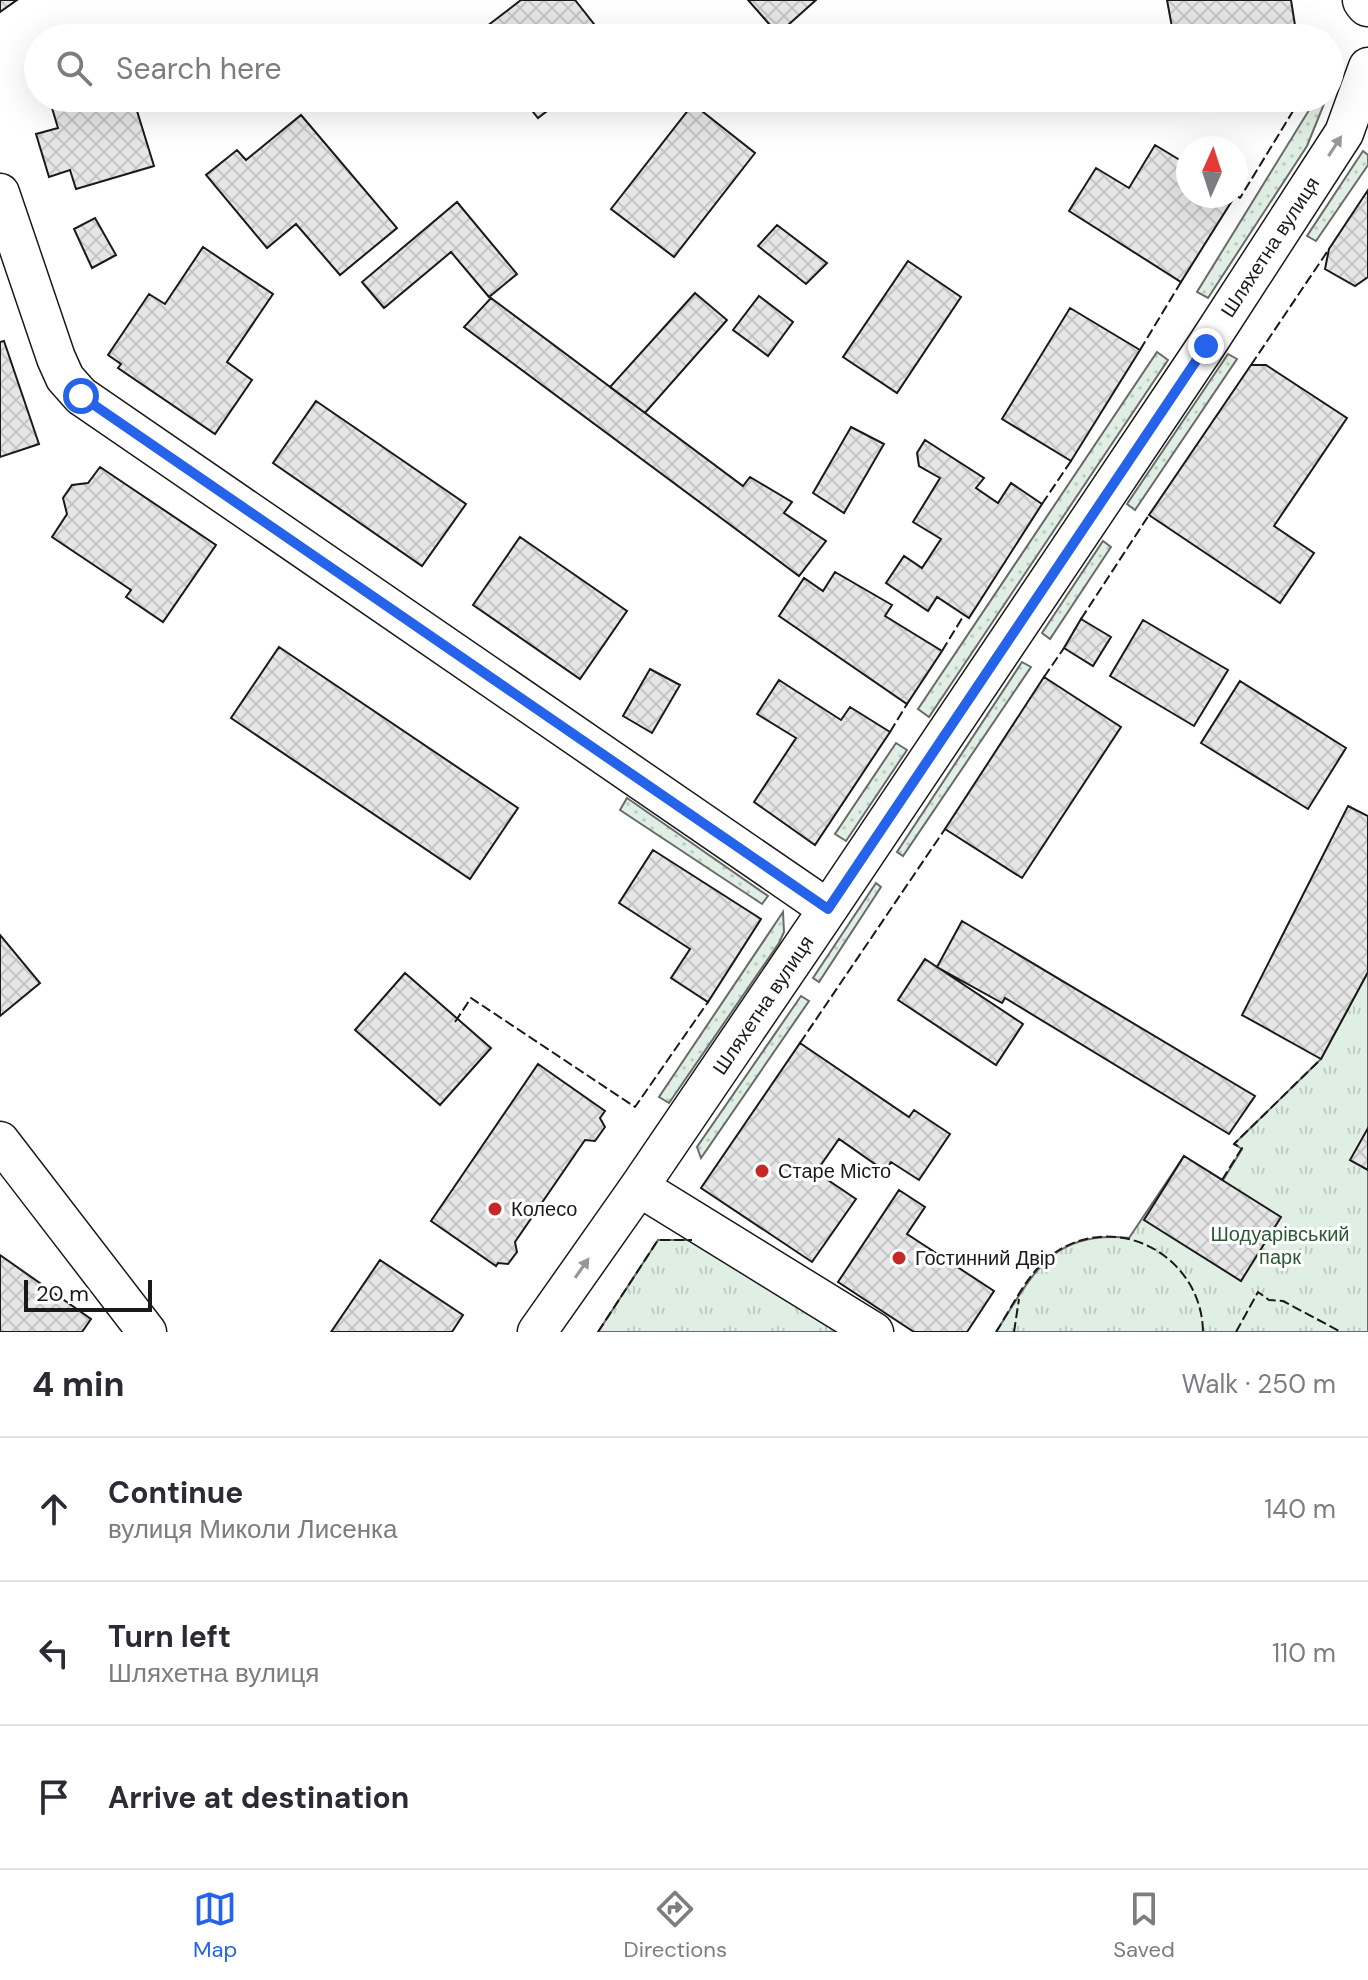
<!DOCTYPE html>
<html lang="en">
<head>
<meta charset="utf-8">
<style>
	:root { --surface:#fff; --page:#f2f2f3; --text:#2b2b33; --muted:#7c7c81; --line:#e1e1e2; --accent:#2563eb }
	body { margin:0; font-family:"DM Sans",sans-serif; background:var(--page); color:var(--text) }
	.compass { position:absolute; left:1176px; top:136px; width:72px; height:72px; border-radius:50%; background:var(--surface); box-shadow:0 8px 32px #0002; rotate:3deg }
	.scale { position:absolute; left:24px; bottom:20px; width:128px; box-sizing:border-box; padding-left:8px; border:4px solid #1a1a1a; border-top:0; font-size:22px; line-height:28px; white-space:nowrap; color:#1a1a1a; -webkit-text-stroke:6px #fff; paint-order:stroke }
	.stop { position:absolute; width:24px; height:24px; margin:-18px; border:6px solid #2563eb; border-radius:50%; background:#fff }
	.stop.end { background:#2563eb; border-color:#fff; box-shadow:0 2px 8px #0008 }
	.list { margin:0; padding:0; list-style:none }
	h2 { display:flex; justify-content:space-between; align-items:center; height:104px; margin:0; padding:0 32px; font-size:34px }
	h2 small { font-size:26px; font-weight:400; color:var(--muted) }
	.list li { display:grid; grid-template-columns:52px 1fr auto; gap:24px; align-items:center; box-sizing:border-box; height:144px; padding:0 32px; border-top:2px solid var(--line) }
	.list b { display:block; font-size:30px; white-space:nowrap }
	.list p { margin:0; font-size:26px; white-space:nowrap; color:var(--muted) }
	.list em { font-size:26px; font-style:normal; color:var(--muted) }
	.icon { flex:none; width:44px; height:44px; fill:none; stroke:currentColor; stroke-width:2; stroke-linecap:round; stroke-linejoin:round }
	.map { position:relative; flex:none; width:1368px; height:1332px; overflow:hidden }
	.search { position:absolute; background:var(--surface); box-shadow:0 8px 32px #0002; left:24px; right:24px; top:24px; height:88px; display:flex; align-items:center; gap:20px; box-sizing:border-box; padding:0 28px; border-radius:44px; color:var(--muted); font-size:30px }
	.sheet { height:536px; background:var(--surface) }
	nav { display:flex; justify-content:space-around; align-items:center; box-sizing:border-box; height:112px; border-top:2px solid var(--line); background:var(--surface); font-size:22px; color:var(--muted) }
	nav a { display:grid; justify-items:center; gap:4px }
	nav .on { color:var(--accent) }
	.map>svg:first-child { display:block }
	.grass { fill:url(#grass-dots); stroke:#6a6a6a; stroke-width:2 }
	.park { fill:url(#park-tufts); stroke:#6a6a6a; stroke-width:2 }
	.building { fill:url(#building-cross-hatch); stroke:#1a1a1a; stroke-width:2 }
	.lines { fill:none; stroke-linecap:round; stroke-linejoin:round }
	.street-casing { stroke:#1a1a1a; stroke-width:41 }
	.secondary-casing { stroke:#1a1a1a; stroke-width:47 }
	.street { stroke:#fff; stroke-width:38 }
	.secondary { stroke:#fff; stroke-width:44 }
	.fence { stroke:#1a1a1a; stroke-width:2; stroke-dasharray:10 4; stroke-linecap:butt }
	.oneway { fill:#989898 }
	.route { stroke:#2563eb; stroke-width:10 }
	.poi-dot { fill:#c62828; stroke:#fff; stroke-width:3 }
	.labels { text-anchor:middle; stroke-width:6; stroke-linejoin:round; paint-order:stroke }
	.street-label { font-size:20px; fill:#1a1a1a; stroke:#fff }
	.poi-label { font-size:20px; fill:#1a1a1a; stroke:#fff; text-anchor:start }
	.park-label { font-size:20px; fill:#2b5a34; stroke:#fff }
</style>
</head>
<body>
<div class="map">
<svg width="1368" height="1332" viewBox="0 0 1368 1332">
	<defs>
		<pattern id="grass-dots" width="8" height="8" patternUnits="userSpaceOnUse" patternTransform="scale(2)"><rect width="8" height="8" fill="#e0efe3"/><path d="M2 2h.1M6 6h.1" fill="none" stroke="#c0ccc2" stroke-width="1.8" stroke-linecap="round"/></pattern>
		<pattern id="park-tufts" width="24" height="20" patternUnits="userSpaceOnUse" patternTransform="scale(2)"><rect width="24" height="20" fill="#e0efe3"/><path d="M3 7l-1-3M5 7V3M7 7l1-3M15 17l-1-3M17 17v-4M19 17l1-3" fill="none" stroke="#c0ccc2"/></pattern>
		<pattern id="building-cross-hatch" width="8" height="8" patternUnits="userSpaceOnUse" patternTransform="scale(2)"><rect width="8" height="8" fill="#e6e6e6"/><path d="M0 0l8 8M0 8l8-8" fill="none" stroke="#c5c5c5"/></pattern>
	</defs>
	<rect width="100%" height="100%" fill="#fff"/>
	<path class="grass" d="M 1314,102 L 1324,104 L 1307,146 L 1208,298 L 1197,292 Z
		M 1363,151 L 1368,155 L 1368,165 L 1316,241 L 1307,236 Z
		M 1157,352 L 1168,360 L 929,717 L 918,709 Z
		M 1228,354 L 1237,359 L 1135,510 L 1127,504 Z
		M 1103,541 L 1111,547 L 1050,639 L 1042,633 Z
		M 1022,662 L 1031,667 L 903,856 L 897,852 Z
		M 896,743 L 907,750 L 846,841 L 835,834 Z
		M 627,798 L 768,896 L 762,904 L 620,810 Z
		M 876,883 L 881,887 L 819,982 L 813,978 Z
		M 783,912 L 784,932 L 779,943 L 669,1103 L 659,1097 Z
		M 801,996 L 809,1001 L 701,1158 L 697,1147 Z"/>
	<path class="park" d="M 1368,972 L 1368,1332 L 996,1332 C 1033,1274 1051,1230 1129,1238 L 1184,1156 L 1223,1180 L 1242,1149 L 1234,1144 L 1321,1059 Z
		M 658,1240 L 696,1240 L 851,1332 L 598,1332 Z"/>
	<path class="building" d="M 0,0 L 17,0 L 0,12 Z
		M 521,0 L 575,0 L 605,38 L 475,38 L 474,36 Z
		M 748,0 L 816,0 L 778,34 Z
		M 1167,0 L 1291,0 L 1297,38 L 1174,38 Z
		M 49,98 L 133,98 L 154,166 L 76,189 L 70,170 L 49,177 L 36,134 L 58,128 Z
		M 522,98 L 564,98 L 538,118 Z
		M 693,104 L 755,153 L 674,257 L 611,209 Z
		M 301,115 L 397,228 L 340,275 L 296,224 L 267,248 L 206,175 L 237,150 L 246,160 Z
		M 1155,145 L 1188,165 L 1188,196 L 1235,196 L 1181,282 L 1069,211 L 1096,168 L 1129,188 Z
		M 1368,190 L 1368,277 L 1355,286 L 1325,269 L 1329,249 Z
		M 457,202 L 517,274 L 489,297 L 451,252 L 384,308 L 362,282 Z
		M 95,218 L 116,255 L 92,268 L 74,229 Z
		M 777,225 L 827,263 L 806,284 L 758,246 Z
		M 203,247 L 273,294 L 227,362 L 252,380 L 215,434 L 118,368 L 121,364 L 108,355 L 149,294 L 165,304 Z
		M 908,261 L 961,297 L 897,393 L 843,357 Z
		M 695,293 L 727,320 L 645,413 L 610,387 Z
		M 759,296 L 793,322 L 768,356 L 733,330 Z
		M 491,298 L 743,486 L 750,477 L 792,502 L 784,513 L 826,541 L 799,576 L 464,327 Z
		M 1070,308 L 1140,350 L 1071,461 L 1002,419 Z
		M 4,341 L 39,444 L 0,457 L 0,342 Z
		M 1251,365 L 1266,365 L 1347,418 L 1274,526 L 1314,553 L 1280,603 L 1149,515 Z
		M 316,401 L 466,504 L 422,566 L 273,463 Z
		M 851,427 L 884,444 L 844,513 L 813,493 Z
		M 925,440 L 984,478 L 976,488 L 998,503 L 1011,483 L 1042,504 L 969,618 L 937,597 L 928,611 L 886,583 L 904,556 L 922,568 L 941,539 L 913,522 L 940,478 L 919,466 L 917,453 Z
		M 100,467 L 216,545 L 163,622 L 126,597 L 131,590 L 52,537 L 67,514 L 63,498 L 72,485 L 88,483 Z
		M 520,537 L 627,611 L 580,679 L 473,605 Z
		M 835,572 L 892,605 L 885,616 L 942,651 L 907,704 L 779,616 L 804,578 L 823,591 Z
		M 1081,619 L 1111,637 L 1093,666 L 1064,648 Z
		M 1143,620 L 1228,670 L 1194,726 L 1110,676 Z
		M 279,647 L 518,808 L 470,879 L 231,718 Z
		M 650,669 L 680,685 L 652,733 L 623,716 Z
		M 1044,677 L 1121,727 L 1022,878 L 945,829 Z
		M 779,680 L 841,720 L 850,707 L 890,732 L 815,845 L 754,802 L 796,738 L 757,714 Z
		M 1240,681 L 1346,748 L 1308,809 L 1201,743 Z
		M 1348,806 L 1368,816 L 1368,972 L 1321,1059 L 1242,1015 Z
		M 653,850 L 761,919 L 708,1002 L 671,978 L 690,949 L 619,903 Z
		M 962,921 L 1255,1096 L 1229,1134 L 1005,998 L 1002,1003 L 937,967 Z
		M 0,935 L 40,983 L 0,1016 Z
		M 925,959 L 1023,1024 L 996,1065 L 898,1000 Z
		M 405,973 L 491,1048 L 440,1105 L 355,1030 Z
		M 800,1043 L 909,1117 L 914,1110 L 950,1134 L 919,1180 L 891,1162 L 885,1171 L 839,1139 L 816,1172 L 856,1199 L 812,1262 L 701,1188 Z
		M 538,1064 L 605,1111 L 600,1118 L 605,1127 L 595,1141 L 585,1140 L 515,1242 L 517,1252 L 508,1264 L 498,1263 L 496,1266 L 431,1221 Z
		M 1368,1128 L 1368,1170 L 1350,1160 Z
		M 1184,1156 L 1281,1217 L 1241,1281 L 1144,1220 Z
		M 899,1190 L 925,1207 L 907,1234 L 994,1291 L 967,1332 L 914,1332 L 838,1282 Z
		M 0,1255 L 91,1319 L 82,1332 L 0,1332 Z
		M 380,1260 L 463,1315 L 452,1332 L 331,1332 Z"/>
	<g class="lines">
		<g class="street-casing">
			<path id="street" d="M 0,193 L 56,358 L 65,378 L 81,396 L 828,909
				M 0,1141 L 147,1332
				M 639,1187 L 874,1332
				M 537,1332 L 639,1187 L 828,909 L 1206,346 L 1344,133 L 1368,67"/>
		</g>
		<g class="secondary-casing">
			<path id="secondary" d="M 1365,0 L 1368,4"/>
		</g>
		<use href="#street" class="street"/>
		<use href="#secondary" class="secondary"/>
		<path class="fence" d="M 1236,195 L 1240,198 L 1301,98
			M 1140,350 L 1181,282
			M 1251,365 L 1329,249
			M 1042,504 L 1071,461
			M 1081,619 L 1149,515
			M 942,651 L 964,615
			M 1044,677 L 1064,648
			M 890,732 L 907,704
			M 455,1022 L 471,998 L 635,1107 L 708,1002
			M 800,1043 L 945,829
			M 1222,1180 L 1242,1148 L 1234,1144 L 1321,1059
			M 598,1332 L 658,1240 L 692,1240
			M 996,1332 C 1014,1304 1030,1267 1059,1250 C 1123,1212 1202,1259 1203,1332
			M 1014,1332 L 1019,1299
			M 1236,1332 L 1258,1292 L 1269,1300 L 1283,1301 L 1341,1332"/>
	</g>
	<defs><path id="oneway-solid" d="M-6-.8H1V-3.2L6.5 0L1 3.2V.8H-6Z" transform="scale(2)"/></defs>
	<g class="oneway">
		<use href="#oneway-solid" transform="translate(1335 146) rotate(-57)"/>
		<use href="#oneway-solid" transform="translate(582 1268) rotate(-55)"/>
	</g>
	<g class="lines">
		<path class="route" d="M 81,396 L 828,909 L 1206,346"/>
	</g>
	<g class="poi-dot">
		<circle cx="762" cy="1171" r="8"/>
		<circle cx="495" cy="1209" r="8"/>
		<circle cx="899" cy="1258" r="8"/>
	</g>
	<g class="labels">
		<g class="street-label">
			<text transform="translate(1270 247) rotate(-57)" y="7">Шляхетна вулиця</text>
			<text transform="translate(763 1005) rotate(-56)" y="7">Шляхетна вулиця</text>
		</g>
		<g class="poi-label">
			<text x="778" y="1178">Старе Місто</text>
			<text x="511" y="1216">Колесо</text>
			<text x="915" y="1265">Гостинний Двір</text>
		</g>
		<g class="park-label">
			<text x="1280" y="1241">Шодуарівський<tspan x="1280" dy="23">парк</tspan></text>
		</g>
	</g>
</svg>
<svg class="compass" viewBox="-18 -18 36 36"><path d="M0-13l5 13h-10z" fill="#e53935"/><path d="M0 13l5-13h-10z" fill="#7c7c81"/></svg>
<div class="scale">20 m</div>
<div class="stop" style="left:81px;top:396px"></div>
<div class="stop end" style="left:1206px;top:346px"></div>
<div class="search"><svg class="icon" aria-label="search" viewBox="0 0 24 24"><circle cx="10" cy="10" r="6"/><path d="M15 15l6 6"/></svg>Search here</div>
</div>
<section class="sheet">
<h2>4 min<small>Walk · 250 m</small></h2>
<ul class="list">
<li><svg class="icon" aria-label="ahead" viewBox="0 0 24 24"><path d="M12 20V5M6 11l6-6 6 6"/></svg><div><b>Continue</b><p>вулиця Миколи Лисенка</p></div><em>140 m</em></li>
<li><svg class="icon" aria-label="left" viewBox="0 0 24 24"><path d="M17 20v-9H6M10 6l-5 5 5 5"/></svg><div><b>Turn left</b><p>Шляхетна вулиця</p></div><em>110 m</em></li>
<li><svg class="icon" aria-label="arrive" viewBox="0 0 24 24"><path d="M6 21V4h12l-3 4 3 4H6"/></svg><div><b>Arrive at destination</b></div></li>
</ul>
</section>
<nav>
<a class="on"><svg class="icon" aria-label="map" viewBox="0 0 24 24"><path d="M3 6l6-2 6 2 6-2v14l-6 2-6-2-6 2zM9 4v14M15 6v14"/></svg>Map</a>
<a><svg class="icon" aria-label="directions" viewBox="0 0 24 24"><path d="M12 3l9 9-9 9-9-9zM9 14v-3h6M13 9l2 2-2 2"/></svg>Directions</a>
<a><svg class="icon" aria-label="saved" viewBox="0 0 24 24"><path d="M7 4h10v16l-5-4-5 4z"/></svg>Saved</a>
</nav>
</body>
</html>
